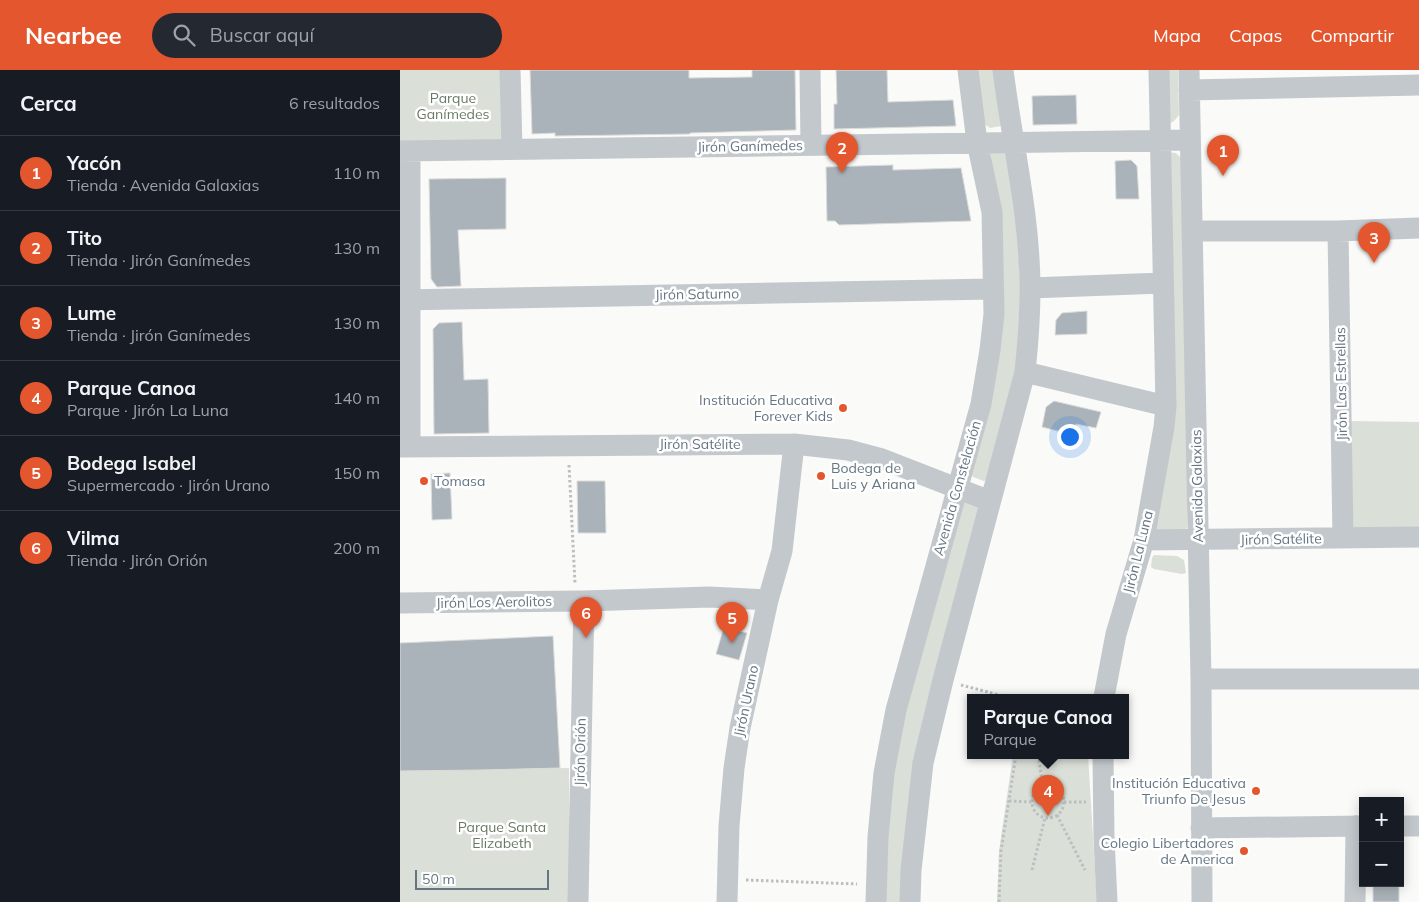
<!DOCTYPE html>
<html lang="es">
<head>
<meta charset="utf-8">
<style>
	:root { --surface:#171b24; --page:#242831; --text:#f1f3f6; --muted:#9ea1a6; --line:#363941; --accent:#e4572e }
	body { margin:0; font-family:Mulish,sans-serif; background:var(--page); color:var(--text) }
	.controls { position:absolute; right:15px; bottom:15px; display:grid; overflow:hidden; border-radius:0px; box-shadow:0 2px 12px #0003 }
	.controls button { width:45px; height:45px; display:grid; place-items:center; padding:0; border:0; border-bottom:1px solid var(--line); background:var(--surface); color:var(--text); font:25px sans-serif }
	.scale { position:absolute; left:15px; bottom:12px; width:134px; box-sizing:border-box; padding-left:5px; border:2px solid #657683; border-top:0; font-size:14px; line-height:18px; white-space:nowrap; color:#657683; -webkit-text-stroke:4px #fff; paint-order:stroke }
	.you { position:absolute; left:669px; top:366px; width:18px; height:18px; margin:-12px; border:4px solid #fff; border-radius:50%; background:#1a73e8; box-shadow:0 0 0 8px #1a73e833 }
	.badge { display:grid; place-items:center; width:32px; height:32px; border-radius:50%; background:var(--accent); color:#fff; font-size:16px; font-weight:700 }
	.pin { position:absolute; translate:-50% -41px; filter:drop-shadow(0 1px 2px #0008) }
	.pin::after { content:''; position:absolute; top:26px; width:18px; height:15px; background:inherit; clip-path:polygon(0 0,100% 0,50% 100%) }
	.popup { position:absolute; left:567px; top:624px; width:162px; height:65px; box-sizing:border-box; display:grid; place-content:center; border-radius:0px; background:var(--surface); filter:drop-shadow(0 1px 4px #0005); font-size:16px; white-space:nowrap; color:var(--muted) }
	.popup b { font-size:19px; color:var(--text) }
	.popup::after { content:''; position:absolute; left:50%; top:100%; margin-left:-10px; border:10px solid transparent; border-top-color:var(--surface) }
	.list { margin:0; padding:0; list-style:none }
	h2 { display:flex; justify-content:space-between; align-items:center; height:65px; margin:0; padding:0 20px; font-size:21px }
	h2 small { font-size:16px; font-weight:400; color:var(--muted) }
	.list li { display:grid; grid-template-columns:32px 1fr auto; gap:15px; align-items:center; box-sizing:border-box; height:75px; padding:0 20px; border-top:1px solid var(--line) }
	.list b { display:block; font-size:19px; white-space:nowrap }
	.list p { margin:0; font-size:16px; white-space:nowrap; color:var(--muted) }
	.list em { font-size:16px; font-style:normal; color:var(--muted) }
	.icon { flex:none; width:28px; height:28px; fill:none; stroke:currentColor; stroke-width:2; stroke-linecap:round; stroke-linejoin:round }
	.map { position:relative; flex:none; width:1019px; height:832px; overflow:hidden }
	header { display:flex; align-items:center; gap:30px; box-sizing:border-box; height:70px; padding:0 25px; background:var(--accent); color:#fff }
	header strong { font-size:24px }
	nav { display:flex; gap:28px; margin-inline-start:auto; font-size:18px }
	.search { width:350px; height:45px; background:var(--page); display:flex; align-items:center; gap:12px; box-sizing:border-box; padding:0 18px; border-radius:28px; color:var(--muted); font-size:19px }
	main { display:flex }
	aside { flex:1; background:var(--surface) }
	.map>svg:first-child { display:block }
	.green { fill:#dadfd7 }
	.building { fill:#aab3b9; stroke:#dcdcda }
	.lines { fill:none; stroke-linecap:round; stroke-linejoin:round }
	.path { stroke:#bbbfc2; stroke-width:3; stroke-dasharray:2.5 2.5; stroke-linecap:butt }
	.minor { stroke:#c3c8cc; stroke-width:21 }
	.poi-dot { fill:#e4572e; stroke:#fff; stroke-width:2 }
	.labels { text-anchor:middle; stroke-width:5; stroke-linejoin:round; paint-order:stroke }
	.park-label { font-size:14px; fill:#687a64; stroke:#fff }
	.street-label { font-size:14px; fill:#657683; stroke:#fff }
	.poi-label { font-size:14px; fill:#657683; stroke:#fff; text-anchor:end }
</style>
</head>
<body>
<header>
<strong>Nearbee</strong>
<div class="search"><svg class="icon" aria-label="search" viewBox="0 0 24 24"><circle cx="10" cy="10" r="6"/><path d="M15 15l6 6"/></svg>Buscar aquí</div>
<nav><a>Mapa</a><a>Capas</a><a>Compartir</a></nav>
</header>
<main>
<aside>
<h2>Cerca<small>6 resultados</small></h2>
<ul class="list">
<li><span class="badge">1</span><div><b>Yacón</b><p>Tienda · Avenida Galaxias</p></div><em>110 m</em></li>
<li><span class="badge">2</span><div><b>Tito</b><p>Tienda · Jirón Ganímedes</p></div><em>130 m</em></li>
<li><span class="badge">3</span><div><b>Lume</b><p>Tienda · Jirón Ganímedes</p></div><em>130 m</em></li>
<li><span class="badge">4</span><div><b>Parque Canoa</b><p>Parque · Jirón La Luna</p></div><em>140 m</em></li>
<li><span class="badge">5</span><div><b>Bodega Isabel</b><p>Supermercado · Jirón Urano</p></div><em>150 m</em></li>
<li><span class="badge">6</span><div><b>Vilma</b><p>Tienda · Jirón Orión</p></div><em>200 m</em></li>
</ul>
</aside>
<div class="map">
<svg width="1019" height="832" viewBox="0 0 1019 832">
	<rect width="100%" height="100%" fill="#fafaf8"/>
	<path class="green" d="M 0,0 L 103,0 L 106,72 L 0,72 Z
		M 575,0 L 597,0 L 601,56 L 590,58 L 583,53 Z
		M 763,0 L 778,0 L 779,45 L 774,51 L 768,54 Z
		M 606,80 L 618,139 L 621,287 L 592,406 L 584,411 L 573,407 L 570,400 L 598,140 L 590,83 Z
		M 768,82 L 776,83 L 781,88 L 787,386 L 787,458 L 780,465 L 755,464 Z
		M 949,351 L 1019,352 L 1019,461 L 949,461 Z
		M 567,428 L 582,438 L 505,832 L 484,832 L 487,757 L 501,643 L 562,432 Z
		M 754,485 L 777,486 L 784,490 L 786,503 L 782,504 L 754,499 L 751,497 L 752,488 Z
		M 613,685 L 688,685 L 697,832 L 597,832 L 599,781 Z
		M 169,698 L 169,832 L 0,832 L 0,701 Z"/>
	<path class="building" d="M 130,0 L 289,0 L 289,8 L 352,7 L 352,0 L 395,0 L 396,60 L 290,63 L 290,64 L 155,66 L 155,63 L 132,64 Z
		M 436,0 L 487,0 L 488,32 L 553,30 L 556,56 L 434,59 L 434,34 L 437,34 Z
		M 676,25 L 677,54 L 633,55 L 632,26 Z
		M 731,90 L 737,96 L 739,129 L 716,129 L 715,91 Z
		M 493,95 L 493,100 L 561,98 L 571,151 L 439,155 L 435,151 L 427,151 L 426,97 Z
		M 106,108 L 106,159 L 58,160 L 61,216 L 37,217 L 31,209 L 29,109 Z
		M 687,241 L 687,264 L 655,265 L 656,250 L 662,243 Z
		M 62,252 L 64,310 L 88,309 L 89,363 L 34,364 L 33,259 L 39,253 Z
		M 654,331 L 701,342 L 696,358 L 676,354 L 673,365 L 642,357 L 646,337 Z
		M 50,403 L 52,449 L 32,450 L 31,404 Z
		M 177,411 L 205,411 L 206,463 L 178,463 Z
		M 324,557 L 347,563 L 339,590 L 316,584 Z
		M 153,566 L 160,698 L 80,700 L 0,701 L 0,573 Z
		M 973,813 L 999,813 L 999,832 L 973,832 Z"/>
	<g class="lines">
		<path class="path" d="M 169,395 L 175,514
			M 561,615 L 607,627
			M 638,685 L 643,716
			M632 732a16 16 0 1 1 32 0a16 16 0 1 1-32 0Z
			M 609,731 L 632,732
			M 664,732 L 686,732
			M 657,745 L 685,800
			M 632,800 L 645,748
			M 346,810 L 457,814
			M 599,832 L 601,781 L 616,685"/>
		<path class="minor" d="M 110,0 L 112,79
			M 410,0 L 411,75
			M 789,0 L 801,609 L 802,832
			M 789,20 L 1019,15
			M 0,81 L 790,70
			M 10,81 L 10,376
			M 792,161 L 938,161 L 1019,158
			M 938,161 L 943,468
			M 630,218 L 762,213
			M 0,230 L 593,219
			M 625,302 L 766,336
			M 0,377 L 394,374 L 448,380 L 482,389 L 590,431
			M 744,470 L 1019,467
			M 0,533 L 184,531 L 309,527 L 368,530
			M 801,609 L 1019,609
			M 704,627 L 716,564 L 744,470 L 764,357 L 766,336 L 759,0
			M 703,685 L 704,768 L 707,832
			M 1000,756 L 1019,756
			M 801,758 L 963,756
			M 178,832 L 184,531
			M 327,832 L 329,756 L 334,698 L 340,658 L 368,530 L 382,481 L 394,374
			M 476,832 L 478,767 L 484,703 L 496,640 L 581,334 L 590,280 L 594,244 L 592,142 L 577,72 L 568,0
			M 510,832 L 511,800 L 523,693 L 543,610 L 625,302 C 628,274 630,247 630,219 C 630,145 612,73 603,0
			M 955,832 L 956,756"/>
	</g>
	<g class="poi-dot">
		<circle cx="443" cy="338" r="5"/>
		<circle cx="421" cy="406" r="5"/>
		<circle cx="24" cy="411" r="5"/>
		<circle cx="856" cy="721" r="5"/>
		<circle cx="844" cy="781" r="5"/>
	</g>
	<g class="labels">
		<g class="park-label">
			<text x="53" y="33">Parque<tspan x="53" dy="16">Ganímedes</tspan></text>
			<text x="102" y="762">Parque Santa<tspan x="102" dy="16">Elizabeth</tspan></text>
		</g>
		<g class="street-label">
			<text transform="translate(350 76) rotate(-1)" y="5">Jirón Ganímedes</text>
			<text transform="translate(297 224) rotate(-1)" y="5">Jirón Saturno</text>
			<text transform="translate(941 314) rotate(-91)" y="5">Jirón Las Estrellas</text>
			<text x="300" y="379">Jirón Satélite</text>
			<text transform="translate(797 416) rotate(-91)" y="5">Avenida Galaxias</text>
			<text transform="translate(557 418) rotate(-74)" y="5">Avenida Constelación</text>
			<text transform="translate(881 469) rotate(-1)" y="5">Jirón Satélite</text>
			<text transform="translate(738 482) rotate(-76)" y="5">Jirón La Luna</text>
			<text transform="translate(94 532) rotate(-1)" y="5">Jirón Los Aerolitos</text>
			<text transform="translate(346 631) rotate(-78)" y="5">Jirón Urano</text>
			<text transform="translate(180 682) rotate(-89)" y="5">Jirón Orión</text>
		</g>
		<g class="poi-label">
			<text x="433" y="335">Institución Educativa<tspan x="433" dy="16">Forever Kids</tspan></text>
			<text x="431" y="403" text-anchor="start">Bodega de<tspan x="431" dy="16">Luis y Ariana</tspan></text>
			<text x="34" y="416" text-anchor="start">Tomasa</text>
			<text x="846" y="718">Institución Educativa<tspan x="846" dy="16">Triunfo De Jesus</tspan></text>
			<text x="834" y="778">Colegio Libertadores<tspan x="834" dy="16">de America</tspan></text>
		</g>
	</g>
</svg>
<div class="controls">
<button>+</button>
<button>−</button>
</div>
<div class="scale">50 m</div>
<div class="you"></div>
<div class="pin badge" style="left:823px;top:106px">1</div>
<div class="pin badge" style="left:442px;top:103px">2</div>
<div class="pin badge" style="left:974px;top:193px">3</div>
<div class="pin badge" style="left:648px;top:746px">4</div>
<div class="popup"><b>Parque Canoa</b>Parque</div>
<div class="pin badge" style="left:332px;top:573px">5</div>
<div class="pin badge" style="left:186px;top:568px">6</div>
</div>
</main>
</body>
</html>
